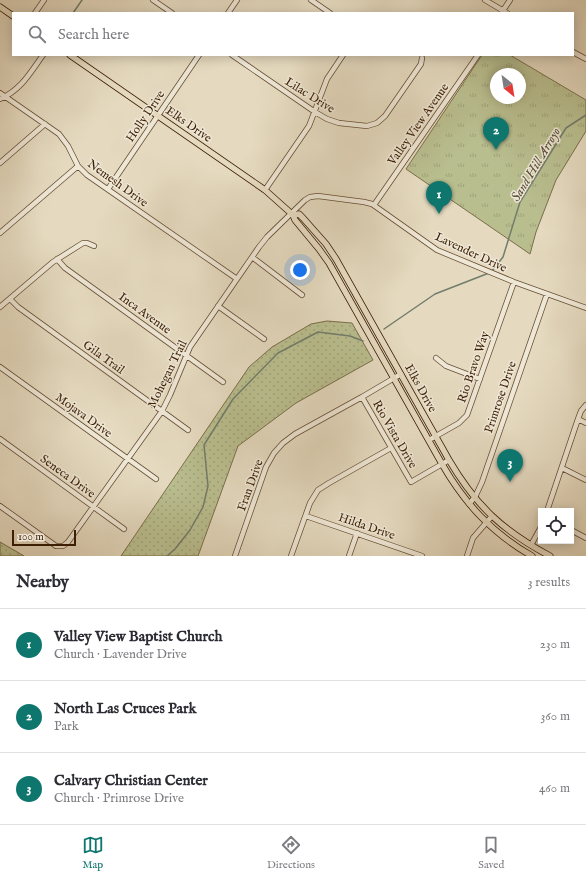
<!DOCTYPE html>
<html lang="en">
<head>
<meta charset="utf-8">
<style>
	:root { --surface:#fff; --page:#f7f7f7; --text:#2b2b33; --muted:#7c7c81; --line:#e1e1e2; --accent:#0f766e }
	body { margin:0; font-family:"IM FELL English",serif; background:var(--page); color:var(--text) }
	.controls { position:absolute; right:12px; bottom:12px; display:grid; overflow:hidden; border-radius:0px; box-shadow:0 2px 10px #0003 }
	.controls button { width:36px; height:36px; display:grid; place-items:center; padding:0; border:0; border-bottom:1px solid var(--line); background:var(--surface); color:var(--text); font:20px sans-serif }
	.compass { position:absolute; left:490px; top:68px; width:36px; height:36px; border-radius:50%; background:var(--surface); box-shadow:0 2px 10px #0003; rotate:150deg }
	.scale { position:absolute; left:12px; bottom:10px; width:64px; box-sizing:border-box; padding-left:4px; border:2px solid #3d1f04; border-top:0; font-size:11px; line-height:14px; white-space:nowrap; color:#3d1f04; -webkit-text-stroke:3px #eee7d6; paint-order:stroke }
	.you { position:absolute; left:300px; top:270px; width:14px; height:14px; margin:-10px; border:3px solid #fff; border-radius:50%; background:#1a73e8; box-shadow:0 0 0 6px #1a73e833 }
	.badge { display:grid; place-items:center; width:26px; height:26px; border-radius:50%; background:var(--accent); color:#fff; font-size:13px; font-weight:700 }
	.pin { position:absolute; translate:-50% -33px; filter:drop-shadow(0 1px 2px #0008) }
	.pin::after { content:''; position:absolute; top:21px; width:14px; height:12px; background:inherit; clip-path:polygon(0 0,100% 0,50% 100%) }
	.list { margin:0; padding:0; list-style:none }
	h2 { display:flex; justify-content:space-between; align-items:center; height:52px; margin:0; padding:0 16px; font-size:17px }
	h2 small { font-size:13px; font-weight:400; color:var(--muted) }
	.list li { display:grid; grid-template-columns:26px 1fr auto; gap:12px; align-items:center; box-sizing:border-box; height:72px; padding:0 16px; border-top:1px solid var(--line) }
	.list b { display:block; font-size:15px; white-space:nowrap }
	.list p { margin:0; font-size:13px; white-space:nowrap; color:var(--muted) }
	.list em { font-size:13px; font-style:normal; color:var(--muted) }
	.icon { flex:none; width:22px; height:22px; fill:none; stroke:currentColor; stroke-width:2; stroke-linecap:round; stroke-linejoin:round }
	.map { position:relative; flex:none; width:586px; height:556px; overflow:hidden }
	.search { position:absolute; background:var(--surface); box-shadow:0 2px 10px #0003; left:12px; right:12px; top:12px; height:44px; display:flex; align-items:center; gap:10px; box-sizing:border-box; padding:0 14px; border-radius:0px; color:var(--muted); font-size:15px }
	.sheet { height:268px; background:var(--surface) }
	nav { display:flex; justify-content:space-around; align-items:center; box-sizing:border-box; height:56px; border-top:1px solid var(--line); background:var(--surface); font-size:11px; color:var(--muted) }
	nav a { display:grid; justify-items:center; gap:2px }
	nav .on { color:var(--accent) }
	.map>svg:first-child { display:block }
	.grass { fill:url(#grass-dots); stroke:#7b6e4a }
	.park { fill:url(#park-tufts); stroke:#7b6e4a; fill-rule:evenodd }
	.lines { fill:none; stroke-linecap:round; stroke-linejoin:round }
	.stream { stroke:#727d6b; stroke-width:1.5 }
	.minor-casing { stroke:#674e33; stroke-width:6 }
	.major-casing { stroke:#3d1f04; stroke-width:7 }
	.minor { stroke:#eee7d6; stroke-width:4.5 }
	.major { stroke:#e5dac0; stroke-width:5.5 }
	.labels { text-anchor:middle; stroke-width:3; stroke-linejoin:round; paint-order:stroke }
	.street-label { font-size:12px; fill:#3d1f04; stroke:#eee7d6 }
	.water-label { font-size:13px; font-style:italic; fill:#584e38; stroke:#eee7d6 }
</style>
</head>
<body>
<div class="map">
<svg width="586" height="556" viewBox="0 0 586 556">
	<defs>
		<pattern id="grass-dots" width="8" height="8" patternUnits="userSpaceOnUse"><rect width="8" height="8" fill="#b9be8f"/><path d="M2 2h.1M6 6h.1" fill="none" stroke="#a0a37a" stroke-width="1.8" stroke-linecap="round"/></pattern>
		<pattern id="park-tufts" width="24" height="20" patternUnits="userSpaceOnUse"><rect width="24" height="20" fill="#b9be8f"/><path d="M3 7l-1-3M5 7V3M7 7l1-3M15 17l-1-3M17 17v-4M19 17l1-3" fill="none" stroke="#a0a37a"/></pattern>
	</defs>
	<rect width="100%" height="100%" fill="#e5dac0"/>
	<filter id="stains"><feTurbulence type="fractalNoise" baseFrequency=".005" numOctaves="4"/><feColorMatrix values="0 0 0 0 .2 0 0 0 0 .09 0 0 0 0 .02 0 0 0 .5 -.17"/></filter>
	<radialGradient id="worn" r=".72"><stop offset=".6" stop-color="#630" stop-opacity="0"/><stop offset="1" stop-color="#630" stop-opacity=".3"/></radialGradient>
	<path class="grass" d="M 327,321 L 352,323 L 373,360 L 296,403 L 238,446 L 198,556 L 121,556 L 249,367 L 272,347 L 311,324 Z
		M 0,542 L 24,556 L 0,556 Z"/>
	<path class="park" d="M 482,55 L 510,55 L 586,100 L 586,131 L 556,180 L 536,232 L 530,254 L 406,169 ZM 496,74 L 520,74 L 520,98 L 496,98 Z"/>
	<g class="lines">
		<path class="stream" d="M 73,13 L 82,0
			M 492,271 L 503,257 L 520,202 L 566,128 L 586,115
			M 384,329 L 435,294 L 489,273
			M 167,556 L 175,549 L 190,530 L 203,507 L 208,486 L 204,445 L 233,399 L 278,353 L 318,332 L 350,336 L 363,341"/>
		<g class="minor-casing">
			<path id="minor" d="M 153,0 L 172,13
				M 311,0 L 330,13
				M 485,0 L 507,13
				M 502,12 L 510,0
				M 35,13 L 44,0
				M 228,13 L 237,0
				M 573,52 L 586,59
				M 232,55 L 315,112 L 327,119 L 339,123 L 367,126 L 377,123 L 385,116 L 421,64 L 422,58
				M 0,93 L 59,134 L 68,146 L 78,166 L 87,175 L 237,279
				M 0,99 C 21,90 30,73 43,55
				M 0,163 L 45,124
				M 108,189 L 199,55
				M 265,190 L 309,126 L 327,79 L 343,55
				M 374,205 L 478,55
				M 0,233 L 78,166
				M 252,257 L 302,295
				M 57,259 L 65,268 L 223,382
				M 10,299 L 18,307 L 188,430
				M 218,306 L 264,339
				M 0,307 L 53,262 L 83,243 L 87,243 L 94,246
				M 436,358 L 446,366 L 480,379
				M 0,367 L 156,479
				M 401,374 L 362,397 L 411,482 L 449,460
				M 578,419 L 586,423
				M 0,439 L 124,529
				M 429,440 L 459,423 L 467,415 L 514,282
				M 562,468 L 586,480
				M 469,504 L 475,497 L 482,482 L 547,294
				M 0,506 L 56,546 L 63,546 L 68,542 L 162,411 L 170,395 L 190,347 L 259,247 L 267,237 L 305,200 L 310,197 L 318,196 L 364,202 L 372,204 L 437,250 L 514,282 L 586,308
				M 547,511 L 578,419 L 581,411 L 586,405
				M 306,516 L 422,556
				M 571,530 L 586,538
				M 531,545 L 541,527
				M 235,556 L 266,467 L 274,453 L 283,443 L 295,434 L 362,397
				M 291,556 L 310,503 L 318,490 L 329,483 L 391,448
				M 349,556 L 357,533
				M 467,556 L 473,538 L 492,516"/>
		</g>
		<g class="major-casing">
			<path id="major" d="M 0,7 L 13,16
				M 70,55 L 265,190 L 293,215 L 295,220 L 319,249 L 329,263 L 442,464 C 465,504 492,533 532,556
				M 293,215 L 299,214 L 303,218 L 326,244 L 336,259 L 449,460 C 476,506 503,531 550,556"/>
		</g>
		<use href="#minor" class="minor"/>
		<use href="#major" class="major"/>
	</g>
	<g class="labels">
		<g class="street-label">
			<text transform="translate(310 95) rotate(32)" y="4">Lilac Drive</text>
			<text transform="translate(145 116) rotate(-56)" y="4">Holly Drive</text>
			<text transform="translate(189 124) rotate(35)" y="4">Elks Drive</text>
			<text transform="translate(418 124) rotate(-55)" y="4">Valley View Avenue</text>
			<text transform="translate(118 183) rotate(36)" y="4">Nemesh Drive</text>
			<text transform="translate(471 252) rotate(25)" y="4">Lavender Drive</text>
			<text transform="translate(145 313) rotate(36)" y="4">Inca Avenue</text>
			<text transform="translate(104 357) rotate(36)" y="4">Gila Trail</text>
			<text transform="translate(473 367) rotate(-71)" y="4">Rio Bravo Way</text>
			<text transform="translate(167 374) rotate(-64)" y="4">Mohegan Trail</text>
			<text transform="translate(421 388) rotate(61)" y="4">Elks Drive</text>
			<text transform="translate(500 397) rotate(-71)" y="4">Primrose Drive</text>
			<text transform="translate(84 415) rotate(36)" y="4">Mojava Drive</text>
			<text transform="translate(395 434) rotate(60)" y="4">Rio Vista Drive</text>
			<text transform="translate(68 476) rotate(36)" y="4">Seneca Drive</text>
			<text transform="translate(250 485) rotate(-70)" y="4">Fran Drive</text>
			<text transform="translate(367 526) rotate(19)" y="4">Hilda Drive</text>
		</g>
		<g class="water-label">
			<text transform="translate(535 164) rotate(-59)" y="5">Sand Hill Arroyo</text>
		</g>
	</g>
	<rect width="100%" height="100%" filter="url(#stains)"/>
	<rect width="100%" height="100%" fill="url(#worn)"/>
</svg>
<div class="controls">
<button><svg class="icon" aria-label="locate" viewBox="0 0 24 24"><circle cx="12" cy="12" r="6"/><path d="M12 2v4M12 18v4M2 12h4M18 12h4"/></svg></button>
</div>
<svg class="compass" viewBox="-18 -18 36 36"><path d="M0-13l5 13h-10z" fill="#e53935"/><path d="M0 13l5-13h-10z" fill="#7c7c81"/></svg>
<div class="scale">100 m</div>
<div class="you"></div>
<div class="pin badge" style="left:439px;top:214px">1</div>
<div class="pin badge" style="left:496px;top:150px">2</div>
<div class="pin badge" style="left:510px;top:482px">3</div>
<div class="search"><svg class="icon" aria-label="search" viewBox="0 0 24 24"><circle cx="10" cy="10" r="6"/><path d="M15 15l6 6"/></svg>Search here</div>
</div>
<section class="sheet">
<h2>Nearby<small>3 results</small></h2>
<ul class="list">
<li><span class="badge">1</span><div><b>Valley View Baptist Church</b><p>Church · Lavender Drive</p></div><em>230 m</em></li>
<li><span class="badge">2</span><div><b>North Las Cruces Park</b><p>Park</p></div><em>360 m</em></li>
<li><span class="badge">3</span><div><b>Calvary Christian Center</b><p>Church · Primrose Drive</p></div><em>460 m</em></li>
</ul>
</section>
<nav>
<a class="on"><svg class="icon" aria-label="map" viewBox="0 0 24 24"><path d="M3 6l6-2 6 2 6-2v14l-6 2-6-2-6 2zM9 4v14M15 6v14"/></svg>Map</a>
<a><svg class="icon" aria-label="directions" viewBox="0 0 24 24"><path d="M12 3l9 9-9 9-9-9zM9 14v-3h6M13 9l2 2-2 2"/></svg>Directions</a>
<a><svg class="icon" aria-label="saved" viewBox="0 0 24 24"><path d="M7 4h10v16l-5-4-5 4z"/></svg>Saved</a>
</nav>
</body>
</html>
